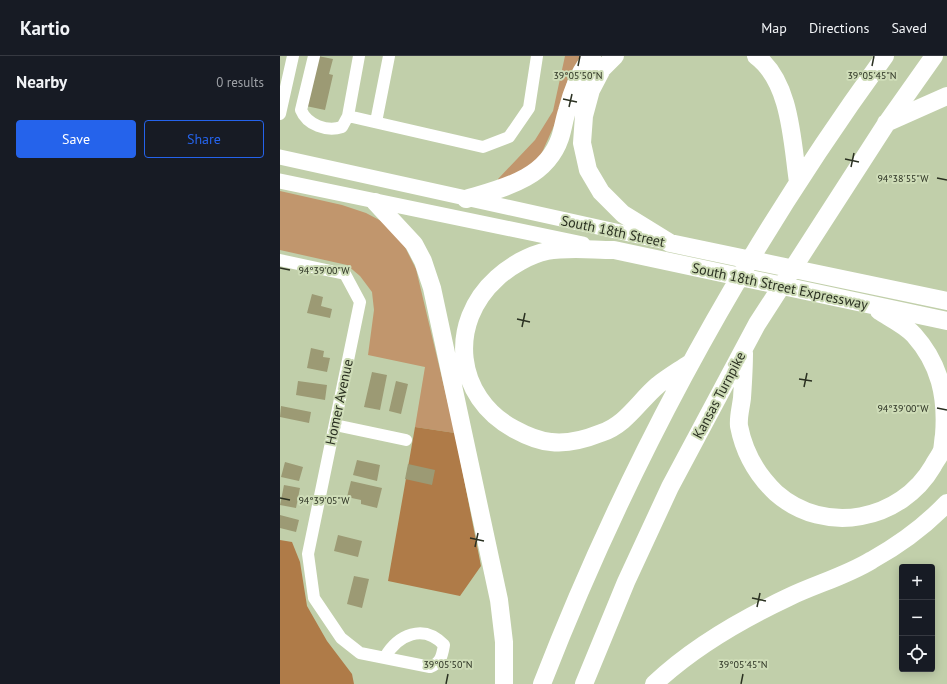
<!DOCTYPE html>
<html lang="en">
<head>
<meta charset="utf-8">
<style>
	:root { --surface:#171b24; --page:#20242c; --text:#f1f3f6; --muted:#9ea1a6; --line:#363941; --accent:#2563eb }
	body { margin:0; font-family:"PT Sans",sans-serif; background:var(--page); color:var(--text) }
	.controls { position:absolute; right:12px; bottom:12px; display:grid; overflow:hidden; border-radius:4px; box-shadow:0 2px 10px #0003 }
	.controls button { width:36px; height:36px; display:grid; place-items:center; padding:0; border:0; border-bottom:1px solid var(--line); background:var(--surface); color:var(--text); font:20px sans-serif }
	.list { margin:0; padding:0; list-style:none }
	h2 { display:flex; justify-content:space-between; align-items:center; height:52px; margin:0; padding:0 16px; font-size:17px }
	h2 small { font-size:13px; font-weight:400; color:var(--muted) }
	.actions { display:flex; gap:8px; padding:12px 16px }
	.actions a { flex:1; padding:9px 0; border:1px solid var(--accent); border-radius:4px; text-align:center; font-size:14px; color:var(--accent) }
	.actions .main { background:var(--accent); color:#fff }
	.icon { flex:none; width:22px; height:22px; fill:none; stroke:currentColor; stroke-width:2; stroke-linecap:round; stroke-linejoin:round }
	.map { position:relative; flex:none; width:667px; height:628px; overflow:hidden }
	header { display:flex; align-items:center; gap:24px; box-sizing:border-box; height:56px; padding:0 20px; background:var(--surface); border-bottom:1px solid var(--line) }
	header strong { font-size:19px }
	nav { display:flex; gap:22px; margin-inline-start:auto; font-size:14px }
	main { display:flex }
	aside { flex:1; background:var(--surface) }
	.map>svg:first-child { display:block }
	.green { fill:#c1966d }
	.forest { fill:#af7b48 }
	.building { fill:#9c9a74 }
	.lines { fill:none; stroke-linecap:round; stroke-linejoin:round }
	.minor { stroke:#fff; stroke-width:12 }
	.major { stroke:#fff; stroke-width:15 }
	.highway { stroke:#fff; stroke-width:18 }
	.ticks { fill:none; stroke:#2a3021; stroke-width:1.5 }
	.labels { text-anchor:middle; stroke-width:4; stroke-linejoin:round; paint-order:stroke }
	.street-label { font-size:14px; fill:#2a3021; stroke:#cedcb7 }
	.ticks-label { font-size:10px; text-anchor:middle; fill:#2a3021; stroke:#cedcb7; stroke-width:4; stroke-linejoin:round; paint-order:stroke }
</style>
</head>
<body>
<header>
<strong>Kartio</strong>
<nav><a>Map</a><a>Directions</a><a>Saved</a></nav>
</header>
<main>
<aside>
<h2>Nearby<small>0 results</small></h2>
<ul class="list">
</ul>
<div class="actions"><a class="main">Save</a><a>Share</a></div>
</aside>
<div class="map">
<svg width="667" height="628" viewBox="0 0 667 628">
	<rect width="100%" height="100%" fill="#c1cfaa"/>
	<path class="green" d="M 285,0 L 301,0 L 289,19 L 277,63 L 260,101 L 249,112 L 220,127 L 218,123 L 255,84 L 273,55 Z
		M 0,135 L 62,149 L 86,157 L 105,167 L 123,187 L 136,213 L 175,377 L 135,371 L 145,311 L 88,299 L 94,254 L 92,236 L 80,220 L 67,209 L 0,194 Z"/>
	<path class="forest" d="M 135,371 L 175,377 L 201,510 L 180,540 L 108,525 Z
		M 0,484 L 12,486 L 20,506 L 27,550 L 47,585 L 72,618 L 74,628 L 0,628 Z"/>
	<path class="building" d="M 38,0 L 53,3 L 49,18 L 53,19 L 45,54 L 26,50 Z
		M 32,238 L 43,241 L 41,250 L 52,253 L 50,262 L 27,257 Z
		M 31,292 L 44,295 L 43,301 L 50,302 L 47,316 L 27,312 Z
		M 92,316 L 107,319 L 100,354 L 84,351 Z
		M 18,325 L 47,329 L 45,344 L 16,339 Z
		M 116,325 L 128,328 L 121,358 L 109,355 Z
		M 1,350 L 31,356 L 29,367 L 0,361 Z
		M 77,404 L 100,409 L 97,425 L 73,419 Z
		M 5,406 L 23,411 L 19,425 L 1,421 Z
		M 128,408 L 155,414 L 152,429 L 125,423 Z
		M 71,425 L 102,432 L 97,452 L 81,448 L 81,444 L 67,441 Z
		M 4,429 L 20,432 L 16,452 L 0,449 Z
		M 0,459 L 19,464 L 16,476 L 0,472 Z
		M 58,479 L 82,485 L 78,501 L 54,495 Z
		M 74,520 L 89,523 L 82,552 L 67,548 Z"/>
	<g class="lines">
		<path class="minor" d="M 34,0 L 21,54 C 27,69 47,76 62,71 L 68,60
			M 79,0 L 68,60 L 203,91 L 229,81 L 249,52 L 257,0
			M 0,58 L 13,0
			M 96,66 L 109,0
			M 0,204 L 65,218 L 80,246 L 28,498 L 34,542 L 61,582 L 80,597 L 150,611 C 161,607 162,600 164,589 C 143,567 118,579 105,601
			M 55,369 L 126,384"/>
		<path class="major" d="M 0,101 L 381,185
			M 0,125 L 303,188"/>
		<path class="highway" d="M 335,0 L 322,13 L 311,34 L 304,60 L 302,87 L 308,114 L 321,136 L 343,158 L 390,187 L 667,245
			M 476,0 C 511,26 512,86 518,126
			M 606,67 L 667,40
			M 186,143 C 223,132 266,123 280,82 C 283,73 284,64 287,55 C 292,35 299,16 312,0
			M 95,146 L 134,188 L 143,205 L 152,232 L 219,544 L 224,586 L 224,628
			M 464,297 C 464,312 463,327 462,342 C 461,351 458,361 459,370 C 464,396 477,419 496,437 C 545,480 621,465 653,410 C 655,405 660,400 662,394 C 663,390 663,384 664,379 C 667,341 660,308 634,279 C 625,269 610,262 599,255
			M 410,307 C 400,314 388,321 378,329 C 359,345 346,369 321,377 C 306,383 287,388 271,386 C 258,385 245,379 234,373 C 175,341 167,267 217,222 C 230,210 249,199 267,195 C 289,191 312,194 334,194 L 667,265
			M 262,628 C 349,404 464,194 605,0
			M 304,628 L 346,526 L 390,431 L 477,268 L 606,68 L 654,0
			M 374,628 C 413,591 460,564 509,541 C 536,528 566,520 592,504 C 619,489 645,470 667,447"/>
	</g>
	<path class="ticks" d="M 298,10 L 300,0M 592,10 L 594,0M 283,43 L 297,46M 289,51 L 292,38M 565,103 L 579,106M 571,111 L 574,97M 657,122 L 667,124M 0,212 L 10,214M 237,263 L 250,266M 242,271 L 245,257M 519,323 L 532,325M 524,331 L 527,317M 657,352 L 667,354M 0,442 L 10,444M 190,482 L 204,485M 195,491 L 198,477M 472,542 L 486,545M 477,551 L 480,537M 166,628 L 168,618M 461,628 L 463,618"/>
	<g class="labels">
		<g class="street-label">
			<text transform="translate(333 175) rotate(12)" y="5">South 18th Street</text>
			<text transform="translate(500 230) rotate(12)" y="5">South 18th Street Expressway</text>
			<text transform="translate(439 339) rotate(-62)" y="5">Kansas Turnpike</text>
			<text transform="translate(59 346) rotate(-78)" y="5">Homer Avenue</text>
		</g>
	</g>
	<g class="ticks-label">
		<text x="298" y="23">39°05'50"N</text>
		<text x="592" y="23">39°05'45"N</text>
		<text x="623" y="126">94°38'55"W</text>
		<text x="44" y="218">94°39'00"W</text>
		<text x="623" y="356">94°39'00"W</text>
		<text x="44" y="448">94°39'05"W</text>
		<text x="168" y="612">39°05'50"N</text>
		<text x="463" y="612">39°05'45"N</text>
	</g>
</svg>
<div class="controls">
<button>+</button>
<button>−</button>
<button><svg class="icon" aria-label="locate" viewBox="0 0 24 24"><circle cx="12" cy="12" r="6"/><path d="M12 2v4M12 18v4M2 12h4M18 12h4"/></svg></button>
</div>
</div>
</main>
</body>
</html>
